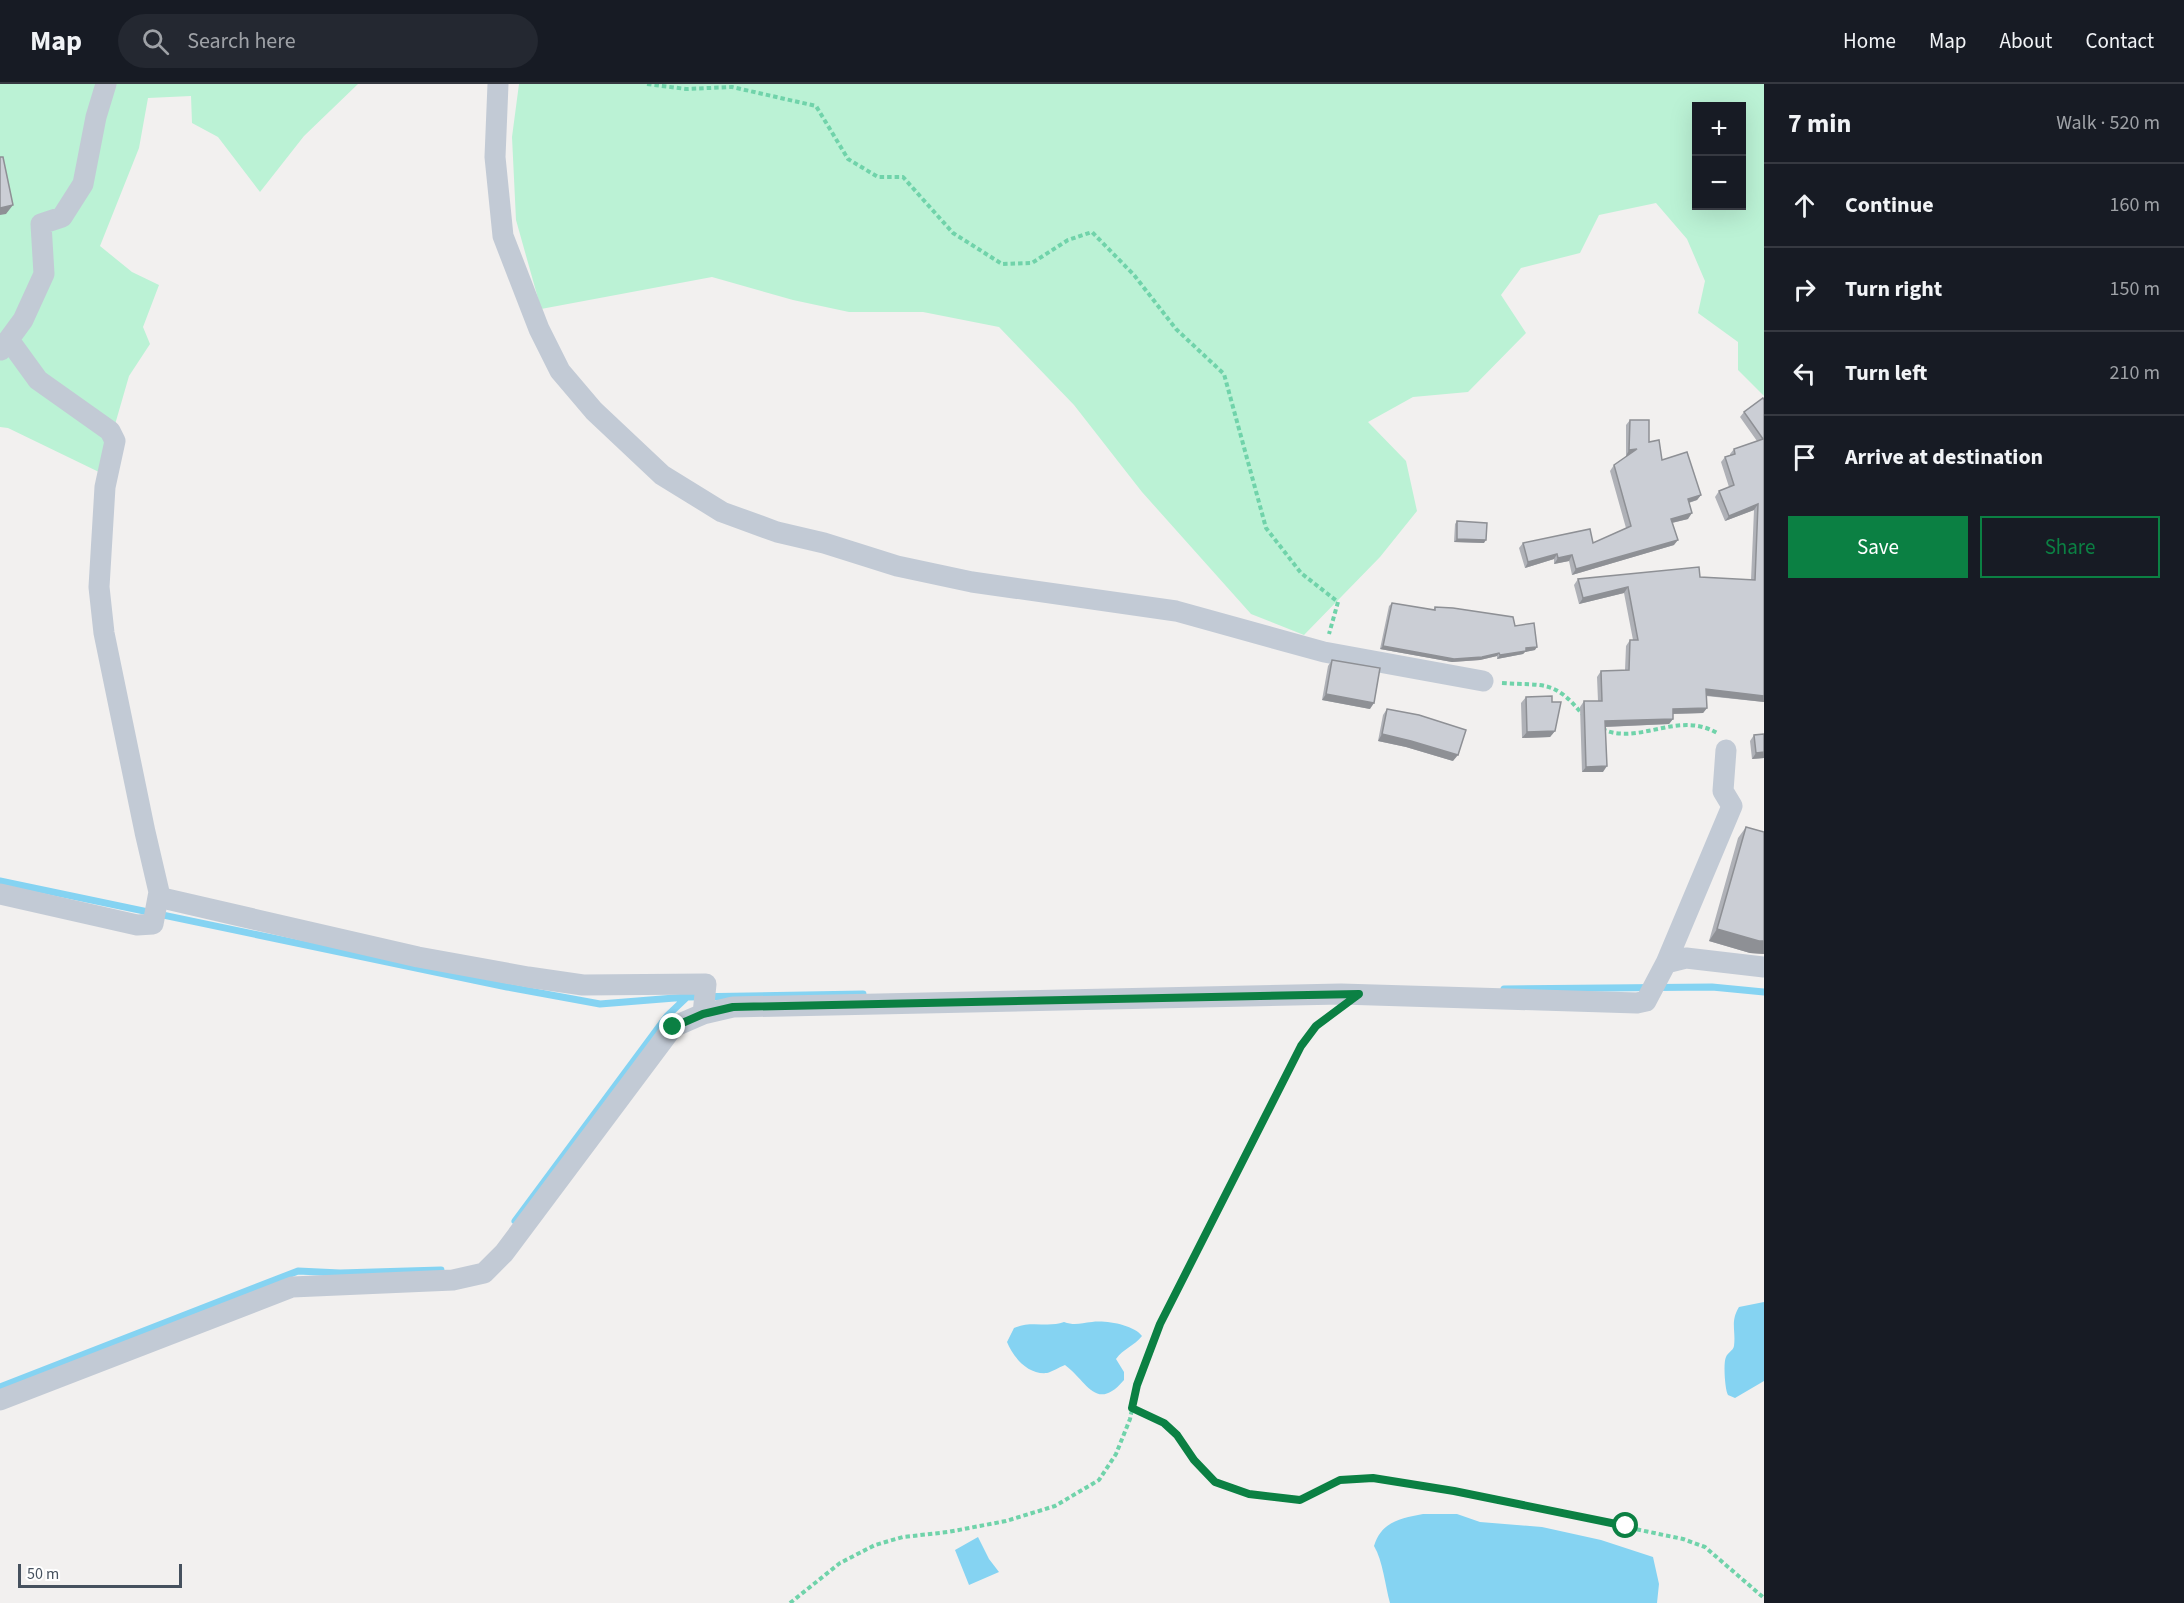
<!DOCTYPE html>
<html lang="en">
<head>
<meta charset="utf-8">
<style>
	:root { --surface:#171b24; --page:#242831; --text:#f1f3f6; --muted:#9ea1a6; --line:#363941; --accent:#0b8043 }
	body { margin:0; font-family:"Source Sans 3",sans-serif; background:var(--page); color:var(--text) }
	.controls { position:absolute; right:18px; top:18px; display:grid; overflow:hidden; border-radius:0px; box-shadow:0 6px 24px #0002 }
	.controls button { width:54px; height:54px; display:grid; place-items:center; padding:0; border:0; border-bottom:2px solid var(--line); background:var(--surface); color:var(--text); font:30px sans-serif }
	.scale { position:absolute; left:18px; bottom:15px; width:164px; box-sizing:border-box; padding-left:6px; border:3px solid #46515e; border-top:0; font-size:16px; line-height:21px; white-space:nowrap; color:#46515e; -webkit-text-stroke:4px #fff; paint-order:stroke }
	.stop { position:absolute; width:18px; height:18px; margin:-14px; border:4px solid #0b8043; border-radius:50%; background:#fff }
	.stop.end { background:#0b8043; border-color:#fff; box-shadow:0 2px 6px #0008 }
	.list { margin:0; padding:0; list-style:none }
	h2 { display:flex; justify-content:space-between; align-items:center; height:78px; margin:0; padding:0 24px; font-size:26px }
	h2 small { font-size:20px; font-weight:400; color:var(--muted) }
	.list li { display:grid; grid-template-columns:39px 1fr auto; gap:18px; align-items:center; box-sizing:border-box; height:84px; padding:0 24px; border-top:2px solid var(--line) }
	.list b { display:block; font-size:22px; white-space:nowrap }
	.list em { font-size:20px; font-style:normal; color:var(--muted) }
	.actions { display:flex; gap:12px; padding:18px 24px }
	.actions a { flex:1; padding:14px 0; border:2px solid var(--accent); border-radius:0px; text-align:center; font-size:21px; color:var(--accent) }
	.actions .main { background:var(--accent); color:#fff }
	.icon { flex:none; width:33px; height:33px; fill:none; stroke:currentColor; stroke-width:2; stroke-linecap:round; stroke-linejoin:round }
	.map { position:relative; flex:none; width:1764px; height:1519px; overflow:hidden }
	header { display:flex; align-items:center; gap:36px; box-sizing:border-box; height:84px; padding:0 30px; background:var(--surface); border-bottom:2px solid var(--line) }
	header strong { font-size:28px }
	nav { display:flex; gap:33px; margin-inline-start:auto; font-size:21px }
	.search { width:420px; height:54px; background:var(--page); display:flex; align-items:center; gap:15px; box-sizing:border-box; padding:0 21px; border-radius:33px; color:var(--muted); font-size:22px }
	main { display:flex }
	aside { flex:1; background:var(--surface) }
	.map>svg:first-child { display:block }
	.green { fill:#bbf2d5; fill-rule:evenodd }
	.water { fill:#85d3f2 }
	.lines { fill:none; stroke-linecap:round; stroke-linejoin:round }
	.stream { stroke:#85d3f2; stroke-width:7 }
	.path { stroke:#70d3aa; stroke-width:4; stroke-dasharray:4.5 3; stroke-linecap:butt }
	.minor { stroke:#c2cad5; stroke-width:21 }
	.wall { fill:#afb1b7 }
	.shaded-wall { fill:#8e9095 }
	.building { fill:#cbced5; stroke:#8e9095; stroke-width:1.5 }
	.route { stroke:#0b8043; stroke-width:8 }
</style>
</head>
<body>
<header>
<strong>Map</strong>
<div class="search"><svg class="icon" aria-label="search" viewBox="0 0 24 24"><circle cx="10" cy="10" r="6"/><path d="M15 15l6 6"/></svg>Search here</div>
<nav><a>Home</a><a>Map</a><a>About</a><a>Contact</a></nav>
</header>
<main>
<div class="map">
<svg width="1764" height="1519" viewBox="0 0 1764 1519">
	<rect width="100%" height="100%" fill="#f2f0ef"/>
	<path class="green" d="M 0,0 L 358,0 L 304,52 L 260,108 L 218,53 L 192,39 L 191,12 L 148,14 L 139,64 L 100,162 L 132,188 L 159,201 L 143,243 L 150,260 L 129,292 L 101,389 L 8,344 L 0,343 Z
		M 519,0 L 1764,0 L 1764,312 L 1738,286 L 1738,258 L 1698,229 L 1705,197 L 1687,155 L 1656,119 L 1599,131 L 1580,169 L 1521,184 L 1501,211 L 1526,249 L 1468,308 L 1413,313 L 1368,338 L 1406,377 L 1417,427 L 1380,473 L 1304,551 L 1251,530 L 1142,408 L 1074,321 L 999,243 L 923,228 L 849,228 L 793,216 L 712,193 L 541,225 L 516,136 L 512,53 ZM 1696,22 L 1742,22 L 1742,122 L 1696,122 Z"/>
	<path class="water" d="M 1764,1218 L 1764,1297 L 1735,1314 L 1728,1311 C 1725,1306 1723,1279 1726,1273 C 1728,1268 1733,1267 1734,1262 C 1736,1246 1730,1238 1739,1223 Z
		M 1064,1238 C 1075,1242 1081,1239 1092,1238 C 1106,1236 1134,1241 1142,1252 C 1134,1262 1123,1265 1116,1275 L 1124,1288 L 1124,1296 C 1096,1329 1087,1297 1065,1281 C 1059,1283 1052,1288 1047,1289 C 1028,1291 1013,1273 1007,1258 L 1014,1244 C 1031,1236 1048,1244 1064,1238 Z
		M 1423,1430 L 1457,1430 L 1480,1438 L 1542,1443 L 1601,1456 L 1653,1473 L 1659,1500 L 1657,1519 L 1390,1519 C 1385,1501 1383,1477 1374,1462 C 1381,1438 1401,1434 1423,1430 Z
		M 978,1453 L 989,1475 L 999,1488 L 969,1501 L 955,1466 Z"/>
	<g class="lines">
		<path class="stream" d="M 0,797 L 507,903 L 600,920 L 687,913
			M 1504,905 L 1712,903 L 1764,908
			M 515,1137 L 667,932 L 687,913 L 863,910
			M 0,1303 L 298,1187 L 340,1189 L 441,1186"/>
		<path class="path" d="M 647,0 L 686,5 L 732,3 L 816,22 L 848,75 L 878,93 L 903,93 L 953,149 L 1002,180 L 1032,179 L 1068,156 L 1092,148 L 1134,191 L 1176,245 L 1224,290 L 1266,444 L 1301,489 L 1338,518 L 1329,550
			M 1502,599 C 1543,602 1554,595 1582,630
			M 1602,645 C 1639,662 1678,626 1717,649
			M 1132,1324 L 1164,1339 L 1177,1351 L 1194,1376 L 1215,1398 L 1249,1410 L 1300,1416 L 1340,1396 L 1373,1394 L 1453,1407 L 1683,1455 L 1705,1463 L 1764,1514
			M 790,1519 L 840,1479 L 875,1461 L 903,1453 L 948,1448 L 1006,1437 L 1055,1422 L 1099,1396 L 1116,1370 L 1130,1335 L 1137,1301 L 1160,1240 L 1301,962 L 1316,942 L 1329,931"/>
		<path class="minor" d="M 498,0 L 495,73 L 503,152 L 539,245 L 560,287 L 594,327 L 662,391 L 722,428 L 777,448 L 824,459 L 897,482 L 972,498 L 1176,527 L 1324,568 L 1483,597
			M 1,266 L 23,236 L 44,190 L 41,140 L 62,133 L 83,100 L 96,33 L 106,0
			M 0,810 L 137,841 L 153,840 L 159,808 L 145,748 L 104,549 L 99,503 L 105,403 L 115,357 L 110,347 L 38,296 L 9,256
			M 158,813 L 418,873 L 528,893 L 583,901 L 706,900 L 703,930
			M 1666,879 L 1732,722 L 1723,707 L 1726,666
			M 0,1316 L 292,1203 L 453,1196 L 484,1189 L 504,1169 L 673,943 L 703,930 L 733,923 L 1341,910 L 1637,919 L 1646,917 L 1666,879 L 1686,874 L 1764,883"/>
	</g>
	<path class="wall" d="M 1764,316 L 1764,618 L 1706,612 L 1707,624 L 1703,629 L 1673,630 L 1673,635 L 1669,640 L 1606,643 L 1603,688 L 1582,688 L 1580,623 L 1584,617 L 1598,617 L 1597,593 L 1601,587 L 1625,586 L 1626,562 L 1630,556 L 1633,556 L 1624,509 L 1579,520 L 1574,501 L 1578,495 L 1700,493 L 1751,496 L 1754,426 L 1725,437 L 1715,413 L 1719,407 L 1729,403 L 1721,378 L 1725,373 L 1730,371 L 1730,370 L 1734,365 L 1757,357 L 1740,333 L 1744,328 Z
		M 1630,336 L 1649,358 L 1662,376 L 1701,411 L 1697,416 L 1689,419 L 1688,435 L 1672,439 L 1674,461 L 1572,491 L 1569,477 L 1554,480 L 1554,475 L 1525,484 L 1519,464 L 1523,459 L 1593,459 L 1626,444 L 1610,387 L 1614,381 L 1628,371 L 1626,372 L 1626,341 Z
		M 1457,437 L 1484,459 L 1454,458 L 1455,440 Z
		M 1392,519 L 1433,526 L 1435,523 L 1515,542 L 1535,566 L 1525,568 L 1523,570 L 1497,575 L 1497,572 L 1480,576 L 1452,578 L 1380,565 L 1389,522 Z
		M 1332,576 L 1370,625 L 1322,616 L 1328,582 Z
		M 1526,613 L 1555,647 L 1550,653 L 1522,654 L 1521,619 Z
		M 1387,625 L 1453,677 L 1406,663 L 1378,657 L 1383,631 Z
		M 1754,651 L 1764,674 L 1752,675 L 1750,657 Z
		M 1746,743 L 1764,748 L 1764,870 L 1750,869 L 1709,857 L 1738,754 Z"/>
	<path class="shaded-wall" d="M 13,121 L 6,130 L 0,131 L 0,124 Z
		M 1637,365 L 1633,371 L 1626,372 L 1629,366 Z
		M 1701,411 L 1697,416 L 1684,420 L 1688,415 Z
		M 1758,420 L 1754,426 L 1725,437 L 1729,432 Z
		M 1692,429 L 1688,435 L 1667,440 L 1671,435 Z
		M 1457,455 L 1486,456 L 1484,459 L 1454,458 Z
		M 1678,456 L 1674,461 L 1572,491 L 1576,485 Z
		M 1557,470 L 1554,475 L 1525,484 L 1528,478 Z
		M 1572,471 L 1569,477 L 1554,480 L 1558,474 Z
		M 1628,503 L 1624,509 L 1579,520 L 1583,514 Z
		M 1383,562 L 1499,569 L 1497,572 L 1480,576 L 1452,578 L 1380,565 Z
		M 1537,563 L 1535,566 L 1525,568 L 1523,570 L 1497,575 L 1500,571 L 1526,564 Z
		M 1706,605 L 1764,612 L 1764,618 L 1702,611 Z
		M 1326,610 L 1374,619 L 1370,625 L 1322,616 Z
		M 1707,624 L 1703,629 L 1669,630 L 1673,625 Z
		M 1673,635 L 1669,640 L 1601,643 L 1605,637 Z
		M 1555,647 L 1550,653 L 1522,654 L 1527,648 Z
		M 1382,650 L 1411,657 L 1458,671 L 1453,677 L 1406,663 L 1378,657 Z
		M 1764,668 L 1764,674 L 1752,675 L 1756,669 Z
		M 1607,682 L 1603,688 L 1582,688 L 1586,683 Z
		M 1717,845 L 1764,857 L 1764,870 L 1750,869 L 1709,857 Z"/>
	<path class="building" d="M 0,73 L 3,73 L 13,121 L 0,124 Z
		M 1763,314 L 1764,316 L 1764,612 L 1706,605 L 1707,624 L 1673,625 L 1673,635 L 1605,637 L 1607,682 L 1586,683 L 1584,617 L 1602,617 L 1601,587 L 1629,586 L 1630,556 L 1638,556 L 1628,503 L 1583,514 L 1578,495 L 1699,483 L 1700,493 L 1755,496 L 1758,420 L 1729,432 L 1719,407 L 1734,401 L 1725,373 L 1735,370 L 1734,365 L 1763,355 L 1744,328 Z
		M 1630,336 L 1649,336 L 1649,358 L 1659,356 L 1662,376 L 1687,368 L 1701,411 L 1688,415 L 1692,429 L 1671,435 L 1678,456 L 1576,485 L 1572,471 L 1558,474 L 1557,470 L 1528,478 L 1523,459 L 1590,445 L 1593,459 L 1631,442 L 1614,381 L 1637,365 L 1629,366 Z
		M 1457,437 L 1487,439 L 1486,456 L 1457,455 Z
		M 1392,519 L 1435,526 L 1435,523 L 1453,524 L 1513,533 L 1515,542 L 1534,539 L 1537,563 L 1526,564 L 1526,567 L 1500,571 L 1499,569 L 1482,573 L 1454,575 L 1383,562 Z
		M 1332,576 L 1380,584 L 1374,619 L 1326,610 Z
		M 1552,612 L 1552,618 L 1561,618 L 1555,647 L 1527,648 L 1526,613 Z
		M 1387,625 L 1419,631 L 1466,646 L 1458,671 L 1411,657 L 1382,650 Z
		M 1764,650 L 1764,668 L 1756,669 L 1754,651 Z
		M 1746,743 L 1764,748 L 1764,857 L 1759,857 L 1717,845 Z"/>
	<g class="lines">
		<path class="route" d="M 673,943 L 703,930 L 733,923 L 1359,910 L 1316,942 L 1301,962 L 1160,1240 L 1137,1301 L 1132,1324 L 1164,1339 L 1177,1351 L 1194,1376 L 1215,1398 L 1249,1410 L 1300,1416 L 1340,1396 L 1373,1394 L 1454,1407 L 1626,1442"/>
	</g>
</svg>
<div class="controls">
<button>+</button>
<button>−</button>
</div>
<div class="scale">50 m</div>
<div class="stop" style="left:1626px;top:1442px"></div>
<div class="stop end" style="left:673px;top:943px"></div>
</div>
<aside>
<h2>7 min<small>Walk · 520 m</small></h2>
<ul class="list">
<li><svg class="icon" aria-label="ahead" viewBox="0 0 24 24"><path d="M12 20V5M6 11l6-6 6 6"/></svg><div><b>Continue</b></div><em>160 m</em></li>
<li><svg class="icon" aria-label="right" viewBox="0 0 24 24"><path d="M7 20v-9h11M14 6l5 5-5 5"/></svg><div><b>Turn right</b></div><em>150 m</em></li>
<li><svg class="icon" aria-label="left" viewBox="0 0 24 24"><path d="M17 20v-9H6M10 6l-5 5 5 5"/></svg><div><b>Turn left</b></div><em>210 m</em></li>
<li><svg class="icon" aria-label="arrive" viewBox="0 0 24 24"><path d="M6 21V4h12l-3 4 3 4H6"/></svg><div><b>Arrive at destination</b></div></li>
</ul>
<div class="actions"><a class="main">Save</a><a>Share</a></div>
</aside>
</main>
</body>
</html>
